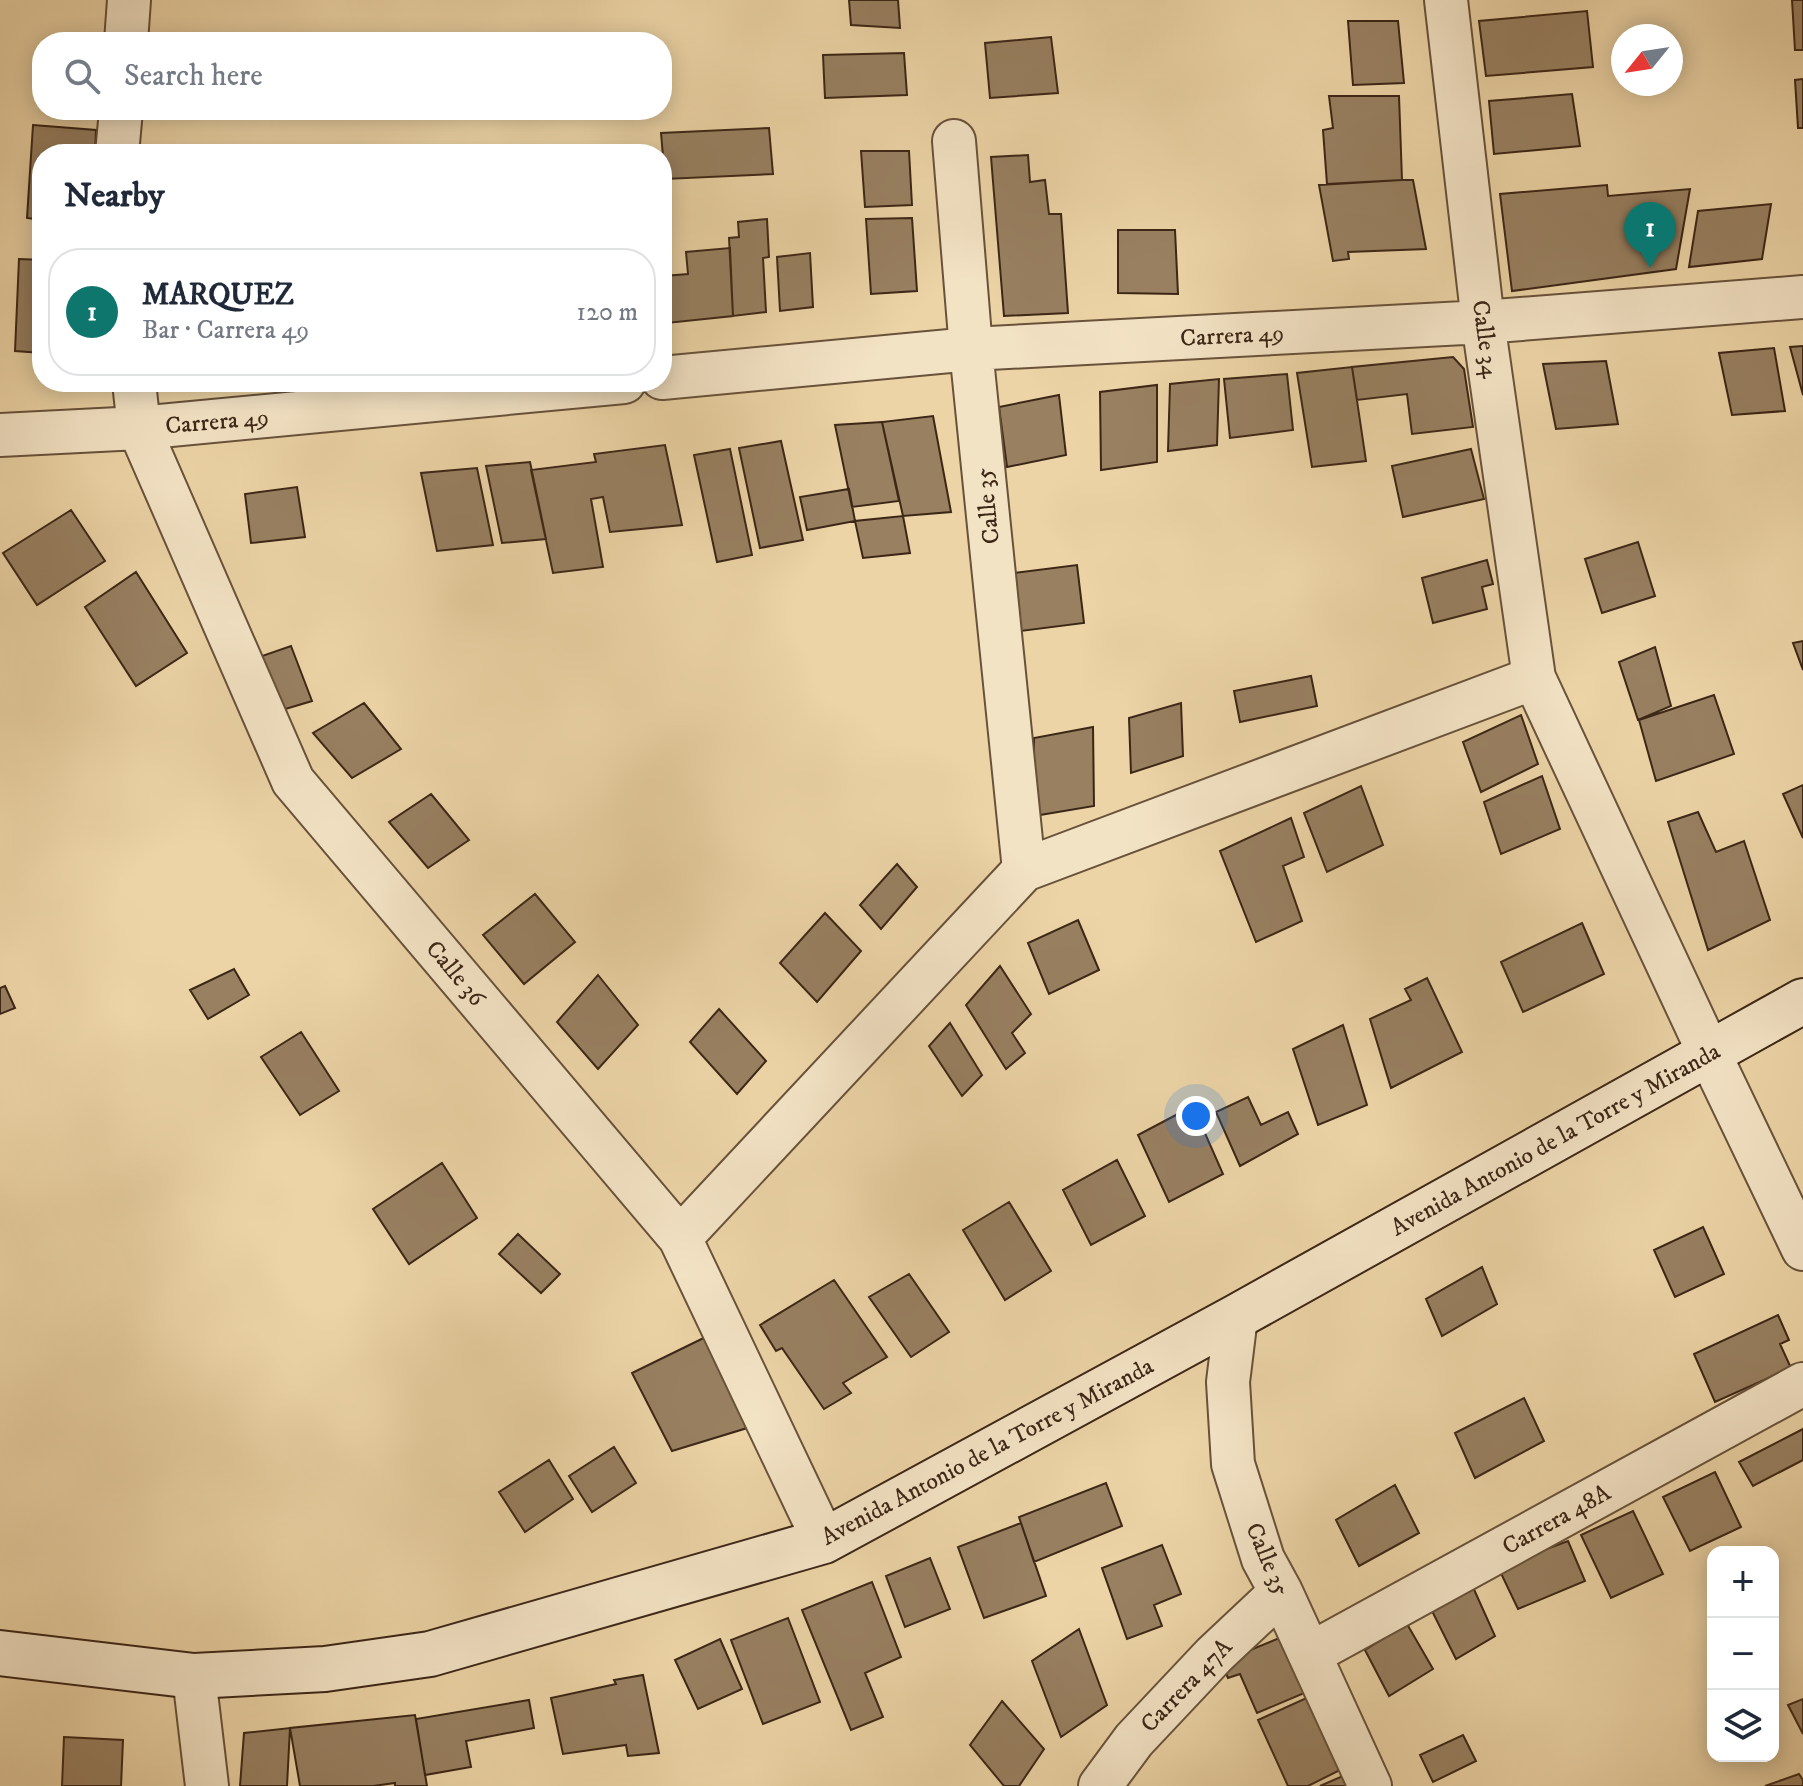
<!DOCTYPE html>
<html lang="en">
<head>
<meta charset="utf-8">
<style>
	:root { --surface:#fff; --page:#f6f6f7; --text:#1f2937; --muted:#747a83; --line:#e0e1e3; --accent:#0f766e }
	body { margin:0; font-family:"IM FELL DW Pica",serif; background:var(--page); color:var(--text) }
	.controls { position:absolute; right:24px; bottom:24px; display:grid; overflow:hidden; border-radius:16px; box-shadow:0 4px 20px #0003 }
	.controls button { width:72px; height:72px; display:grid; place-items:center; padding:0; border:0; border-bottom:2px solid var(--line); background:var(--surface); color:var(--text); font:40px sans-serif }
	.compass { position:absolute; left:1611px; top:24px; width:72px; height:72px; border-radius:50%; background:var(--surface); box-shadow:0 4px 20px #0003; rotate:240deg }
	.you { position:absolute; left:1196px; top:1116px; width:28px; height:28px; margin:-20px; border:6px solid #fff; border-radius:50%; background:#1a73e8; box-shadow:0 0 0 12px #1a73e833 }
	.badge { display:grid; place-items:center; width:52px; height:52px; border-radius:50%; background:var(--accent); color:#fff; font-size:26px; font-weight:700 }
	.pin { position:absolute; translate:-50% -66px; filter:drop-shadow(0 2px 4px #0008) }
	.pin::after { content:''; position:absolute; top:42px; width:28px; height:24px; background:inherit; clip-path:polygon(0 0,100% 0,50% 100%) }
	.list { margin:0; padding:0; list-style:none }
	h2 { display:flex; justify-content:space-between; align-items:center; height:104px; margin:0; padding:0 32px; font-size:34px }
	h2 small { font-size:26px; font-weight:400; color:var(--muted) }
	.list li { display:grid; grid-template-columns:52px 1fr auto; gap:24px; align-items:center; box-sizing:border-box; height:128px; margin:0 16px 16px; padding:0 16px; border:2px solid var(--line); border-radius:32px }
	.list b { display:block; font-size:30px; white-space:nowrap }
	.list p { margin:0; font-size:26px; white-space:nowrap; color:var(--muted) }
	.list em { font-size:26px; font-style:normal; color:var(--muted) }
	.icon { flex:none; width:44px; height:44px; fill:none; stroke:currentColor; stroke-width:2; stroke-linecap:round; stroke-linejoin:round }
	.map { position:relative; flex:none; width:1803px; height:1786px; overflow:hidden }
	.search { position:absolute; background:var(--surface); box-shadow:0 4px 20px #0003; left:32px; top:32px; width:640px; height:88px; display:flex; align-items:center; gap:20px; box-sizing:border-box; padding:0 28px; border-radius:32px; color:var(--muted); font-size:30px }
	.panel { position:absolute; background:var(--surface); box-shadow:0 4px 20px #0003; left:32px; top:144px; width:640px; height:248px; border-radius:32px }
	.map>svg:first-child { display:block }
	.building { fill:#988061; stroke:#3c2616; stroke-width:2 }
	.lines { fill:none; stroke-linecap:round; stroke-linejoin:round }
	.minor-casing { stroke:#68523a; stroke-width:46 }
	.secondary-casing { stroke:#3c2616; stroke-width:48 }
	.minor { stroke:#f3e3c5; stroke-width:42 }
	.secondary { stroke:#f3e3c5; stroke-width:44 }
	.labels { text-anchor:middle; stroke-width:6; stroke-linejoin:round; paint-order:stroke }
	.street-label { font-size:24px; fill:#3c2616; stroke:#f3e3c5 }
</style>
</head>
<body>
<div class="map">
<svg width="1803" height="1786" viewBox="0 0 1803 1786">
	<rect width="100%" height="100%" fill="#ecd4a6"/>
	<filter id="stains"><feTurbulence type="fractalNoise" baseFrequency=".0025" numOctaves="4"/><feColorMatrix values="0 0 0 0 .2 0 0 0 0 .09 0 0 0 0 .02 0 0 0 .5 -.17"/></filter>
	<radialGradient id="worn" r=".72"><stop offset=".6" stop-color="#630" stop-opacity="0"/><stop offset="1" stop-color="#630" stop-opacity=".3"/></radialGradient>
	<path class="building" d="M 849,0 L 898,0 L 900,28 L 851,25 Z
		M 1792,0 L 1803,0 L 1803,50 L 1795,50 Z
		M 1587,11 L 1593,67 L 1486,76 L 1479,21 Z
		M 1348,21 L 1398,21 L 1404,83 L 1353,85 Z
		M 1051,37 L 1058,93 L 990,98 L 985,43 Z
		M 904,53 L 907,95 L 825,98 L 823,55 Z
		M 1803,79 L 1803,128 L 1798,128 L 1795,80 Z
		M 1572,94 L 1580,146 L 1494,154 L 1489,101 Z
		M 1329,96 L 1399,96 L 1402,180 L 1327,184 L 1323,130 L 1333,128 Z
		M 33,125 L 96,130 L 95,154 L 42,154 L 42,220 L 27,218 Z
		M 769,128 L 773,174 L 665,179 L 661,133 Z
		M 861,151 L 909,151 L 912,205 L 865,207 Z
		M 1028,155 L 1030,182 L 1045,180 L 1049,214 L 1061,214 L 1068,313 L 1004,316 L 991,157 Z
		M 1402,180 L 1413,180 L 1426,249 L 1348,252 L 1349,259 L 1333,261 L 1319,185 Z
		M 1607,185 L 1608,196 L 1690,189 L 1676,269 L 1512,291 L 1500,194 Z
		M 1771,204 L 1762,259 L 1689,267 L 1698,211 Z
		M 912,218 L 917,291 L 871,294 L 866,219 Z
		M 767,219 L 769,257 L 763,258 L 766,312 L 733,316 L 729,238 L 739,237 L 738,222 Z
		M 1118,230 L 1175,230 L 1178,294 L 1118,293 Z
		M 730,248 L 733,316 L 667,323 L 664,276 L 688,274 L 686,252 Z
		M 810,253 L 813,307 L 780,311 L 777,257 Z
		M 19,259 L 42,260 L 42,353 L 15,351 Z
		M 1803,346 L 1803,395 L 1790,347 Z
		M 1774,348 L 1785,411 L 1732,415 L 1719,353 Z
		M 1453,357 L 1464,369 L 1473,427 L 1412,434 L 1407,394 L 1357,400 L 1352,367 Z
		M 1606,361 L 1618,424 L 1556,429 L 1543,364 Z
		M 1352,367 L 1366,461 L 1312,467 L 1297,373 Z
		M 1287,374 L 1293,430 L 1230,438 L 1224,379 Z
		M 1219,379 L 1217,445 L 1168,451 L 1170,384 Z
		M 1157,385 L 1157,462 L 1101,470 L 1100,392 Z
		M 1059,395 L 1066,455 L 1007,467 L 999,407 Z
		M 933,416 L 951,512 L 903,516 L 882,422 Z
		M 882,422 L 899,501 L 852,507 L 835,425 Z
		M 781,441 L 803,540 L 760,548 L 739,448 Z
		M 665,445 L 682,525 L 610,532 L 603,497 L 591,499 L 603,567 L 553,573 L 531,470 L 596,462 L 594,454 Z
		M 730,449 L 752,555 L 717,562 L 694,455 Z
		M 1471,449 L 1484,499 L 1403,517 L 1392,466 Z
		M 530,462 L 546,539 L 502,543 L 486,466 Z
		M 477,468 L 493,545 L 437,551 L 421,473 Z
		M 297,487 L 305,537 L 251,543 L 245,494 Z
		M 849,489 L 855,521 L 807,530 L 800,497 Z
		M 71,510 L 105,561 L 37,605 L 3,553 Z
		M 903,516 L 910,553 L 863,558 L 855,521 Z
		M 1638,542 L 1655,596 L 1602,613 L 1585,559 Z
		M 1487,560 L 1493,584 L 1482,587 L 1487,609 L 1433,623 L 1422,578 Z
		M 1077,565 L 1084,623 L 1021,631 L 1014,573 Z
		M 136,572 L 187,653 L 136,686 L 85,607 Z
		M 1803,641 L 1803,670 L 1793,643 Z
		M 291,646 L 312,701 L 282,710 L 262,656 Z
		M 1655,647 L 1671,706 L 1638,720 L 1619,662 Z
		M 1311,676 L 1317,706 L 1240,722 L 1234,691 Z
		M 1714,695 L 1734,754 L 1656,781 L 1639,720 Z
		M 364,703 L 401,749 L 352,778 L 313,733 Z
		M 1181,703 L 1183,756 L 1131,773 L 1129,718 Z
		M 1521,715 L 1538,764 L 1481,792 L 1463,742 Z
		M 1093,727 L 1094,806 L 1034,816 L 1034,738 Z
		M 1542,776 L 1560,829 L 1501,854 L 1484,802 Z
		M 1803,785 L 1803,838 L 1783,794 Z
		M 1361,786 L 1383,845 L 1327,872 L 1304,813 Z
		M 431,794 L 469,840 L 428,868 L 389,822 Z
		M 1698,812 L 1716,852 L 1744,841 L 1770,920 L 1708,950 L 1668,822 Z
		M 1291,818 L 1304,857 L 1283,866 L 1302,921 L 1256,942 L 1220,851 Z
		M 897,864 L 917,887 L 881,929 L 860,905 Z
		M 535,894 L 575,942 L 524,984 L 483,935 Z
		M 825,913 L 861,951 L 817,1002 L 780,963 Z
		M 1078,920 L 1099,970 L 1049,994 L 1028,943 Z
		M 1582,923 L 1604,974 L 1523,1012 L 1501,962 Z
		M 1000,966 L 1031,1014 L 1012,1033 L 1025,1053 L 1006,1069 L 966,1005 Z
		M 234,969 L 249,995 L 208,1019 L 190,990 Z
		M 598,975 L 638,1025 L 598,1069 L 557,1022 Z
		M 1427,978 L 1462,1052 L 1391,1088 L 1370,1019 L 1411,1000 L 1405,989 Z
		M 5,986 L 15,1008 L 0,1014 L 0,988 Z
		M 719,1009 L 766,1061 L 737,1094 L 690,1042 Z
		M 950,1023 L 982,1075 L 962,1096 L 929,1046 Z
		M 1343,1025 L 1367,1105 L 1318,1125 L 1293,1049 Z
		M 301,1032 L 339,1091 L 300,1115 L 261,1057 Z
		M 1248,1097 L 1261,1125 L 1288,1112 L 1298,1134 L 1240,1166 L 1216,1112 Z
		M 1193,1106 L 1223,1174 L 1169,1202 L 1138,1135 Z
		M 1117,1160 L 1145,1216 L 1091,1245 L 1063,1190 Z
		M 442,1163 L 477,1218 L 409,1264 L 373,1209 Z
		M 1009,1202 L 1051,1271 L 1005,1300 L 963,1230 Z
		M 1703,1227 L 1724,1274 L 1675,1297 L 1654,1250 Z
		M 518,1234 L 560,1274 L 541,1293 L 499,1254 Z
		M 1482,1267 L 1497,1304 L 1442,1336 L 1426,1299 Z
		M 909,1274 L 949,1332 L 911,1357 L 869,1297 Z
		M 834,1280 L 887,1357 L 843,1383 L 851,1393 L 824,1409 L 782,1348 L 776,1351 L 760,1325 Z
		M 1778,1315 L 1789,1340 L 1780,1344 L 1791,1368 L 1715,1402 L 1694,1354 Z
		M 720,1330 L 757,1425 L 672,1451 L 632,1373 Z
		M 1524,1398 L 1544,1441 L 1475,1478 L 1455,1433 Z
		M 1803,1429 L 1803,1460 L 1753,1486 L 1739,1462 Z
		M 614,1447 L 636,1483 L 592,1512 L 569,1476 Z
		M 549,1460 L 573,1499 L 525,1532 L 499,1492 Z
		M 1715,1472 L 1741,1527 L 1690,1551 L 1663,1497 Z
		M 1106,1483 L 1122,1526 L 1034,1562 L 1019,1517 Z
		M 1395,1485 L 1419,1533 L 1359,1566 L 1336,1520 Z
		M 1633,1511 L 1663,1574 L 1611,1598 L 1581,1535 Z
		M 1021,1523 L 1046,1596 L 984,1618 L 958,1547 Z
		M 1568,1541 L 1585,1581 L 1518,1609 L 1498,1567 Z
		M 1162,1545 L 1181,1594 L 1154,1605 L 1162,1626 L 1127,1639 L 1102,1568 Z
		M 930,1558 L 950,1609 L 905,1627 L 886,1576 Z
		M 872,1582 L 901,1657 L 865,1673 L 883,1717 L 851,1730 L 802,1610 Z
		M 1472,1585 L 1495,1636 L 1456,1659 L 1431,1609 Z
		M 788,1618 L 820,1702 L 763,1724 L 731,1640 Z
		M 1407,1624 L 1433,1669 L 1389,1696 L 1365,1650 Z
		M 1079,1629 L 1107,1705 L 1061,1737 L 1032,1661 Z
		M 1282,1637 L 1309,1691 L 1257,1713 L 1240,1674 L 1228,1678 L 1221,1662 Z
		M 720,1639 L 742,1689 L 698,1709 L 675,1660 Z
		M 643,1675 L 659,1753 L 628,1756 L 626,1745 L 563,1754 L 551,1698 L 616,1684 L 614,1680 Z
		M 1313,1695 L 1348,1766 L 1308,1786 L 1288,1786 L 1258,1720 Z
		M 1803,1699 L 1803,1734 L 1788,1705 Z
		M 529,1700 L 534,1728 L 466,1741 L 471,1767 L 425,1775 L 416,1719 Z
		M 1002,1701 L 1044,1749 L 1019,1786 L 1004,1786 L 970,1745 Z
		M 415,1715 L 427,1786 L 395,1786 L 395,1783 L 373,1786 L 300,1786 L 290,1728 Z
		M 290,1728 L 287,1786 L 240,1786 L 244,1733 Z
		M 1463,1735 L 1476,1761 L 1433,1782 L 1420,1755 Z
		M 64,1737 L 123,1740 L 121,1786 L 62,1786 Z
		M 1352,1772 L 1359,1786 L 1320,1786 Z
		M 1799,1774 L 1803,1780 L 1803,1786 L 1765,1786 Z"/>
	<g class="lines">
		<g class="minor-casing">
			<path id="minor" d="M 1446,0 L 1483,322 L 1534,678 L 1709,1053 L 1803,1249
				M 126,42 L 129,0
				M 954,141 L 971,349 L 1024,870
				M 117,154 L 121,110
				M 662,378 L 971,349 L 1483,322 L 1803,297
				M 134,382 L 139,428 L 293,781 L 680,1238 L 824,1541
				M 0,435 L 139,428 L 624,382
				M 680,1238 L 1024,870 L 1534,678
				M 1236,1317 L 1228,1382 L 1233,1464 L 1263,1559 L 1281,1592 L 1370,1786
				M 1310,1654 L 1803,1384
				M 194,1676 L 207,1786
				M 1100,1786 L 1134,1740 L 1214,1655 L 1281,1592"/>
		</g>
		<g class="secondary-casing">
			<path id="secondary" d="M 0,1653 L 194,1676 L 325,1669 L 430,1654 L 824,1541 L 1236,1317 L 1803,1001"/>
		</g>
		<use href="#minor" class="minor"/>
		<use href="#secondary" class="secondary"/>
	</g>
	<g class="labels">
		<g class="street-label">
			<text transform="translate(1232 335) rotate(-3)" y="8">Carrera 49</text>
			<text transform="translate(1486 339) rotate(82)" y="8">Calle 34</text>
			<text transform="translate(217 421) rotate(-5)" y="8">Carrera 49</text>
			<text transform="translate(987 506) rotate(-96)" y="8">Calle 35</text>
			<text transform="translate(456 973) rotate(50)" y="8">Calle 36</text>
			<text transform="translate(1555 1139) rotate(-29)" y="8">Avenida Antonio de la Torre y Miranda</text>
			<text transform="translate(987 1451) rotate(-28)" y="8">Avenida Antonio de la Torre y Miranda</text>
			<text transform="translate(1556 1519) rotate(-29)" y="8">Carrera 48A</text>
			<text transform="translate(1268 1559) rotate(67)" y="8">Calle 35</text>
			<text transform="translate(1186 1685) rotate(-46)" y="8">Carrera 47A</text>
		</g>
	</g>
	<rect width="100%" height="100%" filter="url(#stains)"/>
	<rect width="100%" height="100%" fill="url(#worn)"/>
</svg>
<div class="controls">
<button>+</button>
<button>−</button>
<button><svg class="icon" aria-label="layers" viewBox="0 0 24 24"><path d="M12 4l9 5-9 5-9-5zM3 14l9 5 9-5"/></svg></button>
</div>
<svg class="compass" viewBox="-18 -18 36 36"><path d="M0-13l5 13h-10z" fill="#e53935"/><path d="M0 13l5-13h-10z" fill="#747a83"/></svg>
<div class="you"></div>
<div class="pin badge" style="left:1650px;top:268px">1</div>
<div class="search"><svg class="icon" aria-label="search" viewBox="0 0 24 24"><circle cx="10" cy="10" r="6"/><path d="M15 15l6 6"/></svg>Search here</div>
<section class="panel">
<h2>Nearby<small></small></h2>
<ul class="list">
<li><span class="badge">1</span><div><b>MARQUEZ</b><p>Bar · Carrera 49</p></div><em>120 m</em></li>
</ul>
</section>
</div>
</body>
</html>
